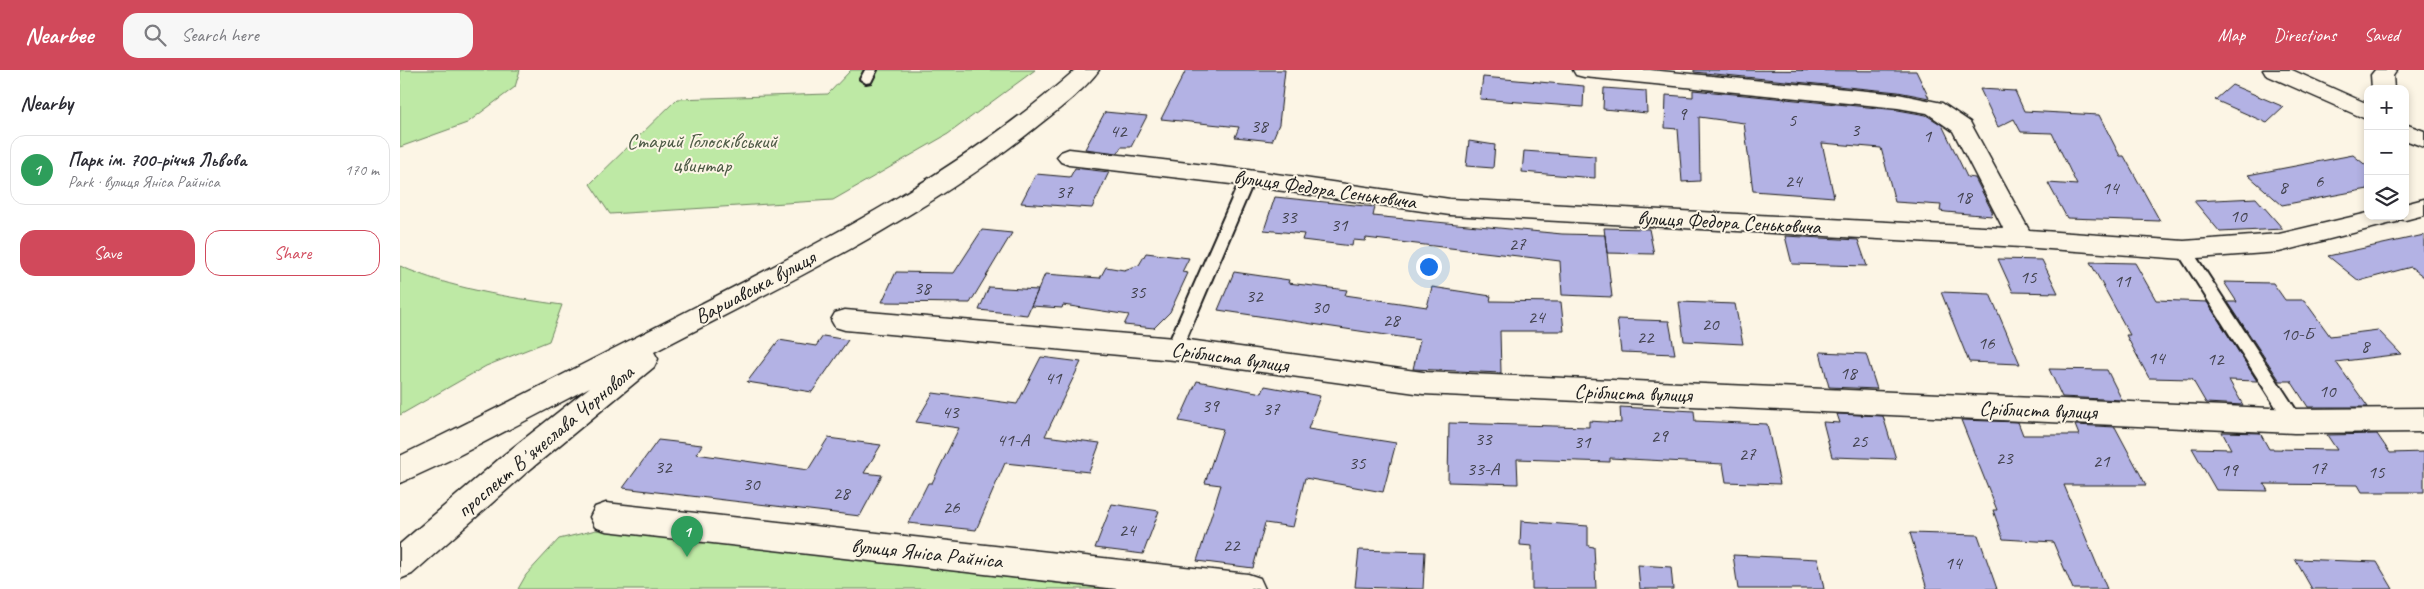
<!DOCTYPE html>
<html lang="en">
<head>
<meta charset="utf-8">
<style>
	:root { --surface:#fff; --page:#f7f7f7; --text:#2b2b33; --muted:#7c7c81; --line:#e1e1e2; --accent:#d1495b }
	body { margin:0; font-family:Caveat,sans-serif; background:var(--page); color:var(--text) }
	.controls { position:absolute; right:15px; top:15px; display:grid; overflow:hidden; border-radius:10px; box-shadow:0 2px 8px #0003 }
	.controls button { width:45px; height:45px; display:grid; place-items:center; padding:0; border:0; border-bottom:1px solid var(--line); background:var(--surface); color:var(--text); font:25px sans-serif }
	.you { position:absolute; left:1028px; top:196px; width:18px; height:18px; margin:-12px; border:4px solid #fff; border-radius:50%; background:#1a73e8; box-shadow:0 0 0 8px #1a73e833 }
	.badge { display:grid; place-items:center; width:32px; height:32px; border-radius:50%; background:var(--accent); color:#fff; font-size:16px; font-weight:700 }
	.pin { position:absolute; translate:-50% -41px; filter:drop-shadow(0 1px 2px #0008) }
	.pin::after { content:''; position:absolute; top:26px; width:18px; height:15px; background:inherit; clip-path:polygon(0 0,100% 0,50% 100%) }
	.list { margin:0; padding:0; list-style:none }
	h2 { display:flex; justify-content:space-between; align-items:center; height:65px; margin:0; padding:0 20px; font-size:21px }
	h2 small { font-size:16px; font-weight:400; color:var(--muted) }
	.list li { display:grid; grid-template-columns:32px 1fr auto; gap:15px; align-items:center; box-sizing:border-box; height:70px; margin:0 10px 10px; padding:0 10px; border:1px solid var(--line); border-radius:15px }
	.list b { display:block; font-size:19px; white-space:nowrap }
	.list p { margin:0; font-size:16px; white-space:nowrap; color:var(--muted) }
	.list em { font-size:16px; font-style:normal; color:var(--muted) }
	.actions { display:flex; gap:10px; padding:15px 20px }
	.actions a { flex:1; padding:11px 0; border:1px solid var(--accent); border-radius:15px; text-align:center; font-size:18px; color:var(--accent) }
	.actions .main { background:var(--accent); color:#fff }
	.icon { flex:none; width:28px; height:28px; fill:none; stroke:currentColor; stroke-width:2; stroke-linecap:round; stroke-linejoin:round }
	.map { position:relative; flex:none; width:2024px; height:519px; overflow:hidden }
	header { display:flex; align-items:center; gap:30px; box-sizing:border-box; height:70px; padding:0 25px; background:var(--accent); color:#fff }
	header strong { font-size:24px }
	nav { display:flex; gap:28px; margin-inline-start:auto; font-size:18px }
	.search { width:350px; height:45px; background:var(--page); display:flex; align-items:center; gap:12px; box-sizing:border-box; padding:0 18px; border-radius:15px; color:var(--muted); font-size:19px }
	main { display:flex }
	aside { flex:1; background:var(--surface) }
	.map>svg:first-child { display:block }
	.green { fill:#bee9a5; stroke:#6d8260 }
	.building { fill:#b3b2e4; stroke:#1c1c1c }
	.lines { fill:none; stroke-linecap:round; stroke-linejoin:round }
	.lane-casing { stroke:#1c1c1c; stroke-width:4 }
	.street-casing { stroke:#1c1c1c; stroke-width:3 }
	.secondary-casing { stroke:#1c1c1c; stroke-width:3 }
	.lane { fill:#fcf5e5; fill-rule:evenodd }
	.street { fill:#fcf5e5; fill-rule:evenodd }
	.secondary { fill:#fcf5e5; fill-rule:evenodd }
	.labels { text-anchor:middle; stroke-width:4; stroke-linejoin:round; paint-order:stroke }
	.number-label { font-size:19px; fill:#42424e }
	.park-label { font-size:21px; fill:#4d5a45; stroke:#fcf5e5 }
	.street-label { font-size:21px; fill:#1c1c1c; stroke:#fcf5e5 }
</style>
</head>
<body>
<header>
<strong>Nearbee</strong>
<div class="search"><svg class="icon" aria-label="search" viewBox="0 0 24 24"><circle cx="10" cy="10" r="6"/><path d="M15 15l6 6"/></svg>Search here</div>
<nav><a>Map</a><a>Directions</a><a>Saved</a></nav>
</header>
<main>
<aside>
<h2>Nearby<small></small></h2>
<ul class="list">
<li><span class="badge" style="background:#2e9e5b">1</span><div><b>Парк ім. 700-річчя Львова</b><p>Park · вулиця Яніса Райніса</p></div><em>170 m</em></li>
</ul>
<div class="actions"><a class="main">Save</a><a>Share</a></div>
</aside>
<div class="map">
<svg width="2024" height="519" viewBox="0 0 2024 519">
	<rect width="100%" height="100%" fill="#fcf5e5"/>
	<filter id="ink" filterUnits="userSpaceOnUse"><feTurbulence type="fractalNoise" baseFrequency=".02" numOctaves="2"/><feDisplacementMap in="SourceGraphic" scale="10" xChannelSelector="R" yChannelSelector="G"/><feConvolveMatrix kernelMatrix="1 2 1 2 8 2 1 2 1" color-interpolation-filters="sRGB"/></filter>
	<g filter="url(#ink)">
		<path class="green" d="M 0,0 L 120,0 L 115,17 L 67,53 L 0,77 Z
			M 451,0 L 635,0 L 548,64 L 433,130 L 210,144 L 190,114 L 277,29 L 428,24 Z
			M 0,196 C 52,219 107,227 162,235 L 149,271 L 86,296 L 0,345 Z
			M 196,460 L 710,519 L 118,519 L 126,505 L 159,469 Z"/>
		<path class="building" d="M 786,0 L 885,0 L 879,54 L 872,71 L 835,67 L 839,57 L 761,49 Z
			M 1294,0 L 1516,1 L 1529,28 L 1498,22 L 1294,2 Z
			M 1083,7 L 1184,16 L 1183,37 L 1080,29 Z
			M 1832,15 L 1884,37 L 1867,53 L 1815,30 Z
			M 1204,18 L 1246,21 L 1247,43 L 1203,39 Z
			M 1580,19 L 1615,21 L 1624,41 L 1699,45 L 1720,86 L 1724,86 L 1760,151 L 1667,148 L 1648,113 L 1677,115 L 1652,63 L 1621,62 L 1614,49 L 1598,57 Z
			M 1293,20 L 1498,40 L 1526,45 L 1542,55 L 1567,107 L 1575,108 L 1593,143 L 1591,143 L 1592,146 L 1546,142 L 1540,141 L 1541,135 L 1495,132 L 1481,78 L 1422,73 L 1434,127 L 1353,121 L 1344,53 L 1299,47 L 1300,111 L 1282,112 L 1278,59 L 1265,58 L 1266,25 L 1293,27 Z
			M 705,42 L 747,46 L 731,77 L 721,77 L 718,83 L 685,79 Z
			M 1069,71 L 1095,75 L 1093,98 L 1066,96 Z
			M 1124,81 L 1195,86 L 1195,108 L 1122,102 Z
			M 1953,85 L 1968,97 L 1968,119 L 1882,135 L 1848,105 Z
			M 675,98 L 709,102 L 692,138 L 621,133 L 636,104 L 670,107 Z
			M 875,127 L 975,137 L 973,146 L 1162,164 L 1205,165 L 1212,227 L 1162,225 L 1160,191 L 966,168 L 965,171 L 953,170 L 952,176 L 902,170 L 904,164 L 864,160 Z
			M 1856,128 L 1883,159 L 1820,162 L 1794,131 Z
			M 1204,158 L 1249,159 L 1254,184 L 1207,183 Z
			M 582,160 L 612,163 L 570,233 L 482,232 L 496,202 L 554,203 Z
			M 2024,165 L 2024,207 L 2011,197 L 1959,211 L 1928,186 Z
			M 1385,166 L 1458,170 L 1467,196 L 1392,194 Z
			M 746,183 L 789,188 L 782,202 L 788,203 L 770,242 L 754,258 L 724,255 L 729,245 L 663,235 L 662,238 L 631,236 L 645,204 L 700,208 L 706,197 L 724,200 L 739,195 Z
			M 1598,189 L 1642,190 L 1658,223 L 1613,222 Z
			M 1690,192 L 1735,193 L 1756,230 L 1807,232 L 1857,311 L 1829,310 L 1843,335 L 1806,333 L 1792,309 L 1749,308 L 1726,265 L 1730,265 Z
			M 834,202 L 889,210 L 888,213 L 947,220 L 945,225 L 1027,237 L 1032,217 L 1091,226 L 1090,231 L 1161,232 L 1164,261 L 1100,261 L 1101,303 L 1013,299 L 1020,270 L 818,240 Z
			M 1824,212 L 1873,213 L 1885,230 L 1904,230 L 1930,266 L 1978,260 L 2001,284 L 1936,292 L 1968,337 L 1908,337 L 1891,311 L 1880,311 L 1828,232 L 1837,232 Z
			M 589,217 L 638,220 L 627,245 L 579,240 Z
			M 1541,222 L 1590,224 L 1620,294 L 1569,292 Z
			M 1279,232 L 1335,234 L 1343,274 L 1284,271 Z
			M 1217,249 L 1269,251 L 1275,284 L 1221,282 Z
			M 423,266 L 448,270 L 412,322 L 347,312 L 379,270 L 416,276 Z
			M 1420,282 L 1466,284 L 1477,319 L 1429,317 Z
			M 641,287 L 681,292 L 645,366 L 700,373 L 689,402 L 605,393 L 576,460 L 508,453 L 528,413 L 532,413 L 559,358 L 516,352 L 533,323 L 617,334 Z
			M 1649,299 L 1707,300 L 1722,330 L 1662,327 Z
			M 797,311 L 862,323 L 865,316 L 920,326 L 908,359 L 996,373 L 983,422 L 905,408 L 893,457 L 865,453 L 853,498 L 797,491 L 821,415 L 805,413 L 823,359 L 779,351 Z
			M 1220,337 L 1294,341 L 1295,351 L 1367,354 L 1380,414 L 1326,412 L 1323,394 L 1210,388 L 1210,392 L 1117,389 L 1118,414 L 1048,412 L 1049,353 L 1189,357 L 1189,351 L 1221,353 Z
			M 1437,344 L 1483,346 L 1496,389 L 1432,387 L 1423,352 L 1440,353 Z
			M 1561,350 L 1618,352 L 1623,365 L 1679,365 L 1675,355 L 1715,357 L 1746,415 L 1664,415 L 1707,519 L 1673,519 L 1653,472 L 1603,469 L 1593,440 L 1597,440 Z
			M 1822,362 L 1860,363 L 1869,379 L 1937,380 L 1927,365 L 1977,364 L 1990,383 L 2024,382 L 2024,422 L 1962,422 L 1958,415 L 1864,414 L 1868,421 L 1816,420 L 1792,378 L 1831,379 Z
			M 428,368 L 481,375 L 464,403 L 482,405 L 460,446 L 223,418 L 258,370 L 302,375 L 296,384 L 408,400 Z
			M 712,434 L 759,441 L 743,484 L 695,478 Z
			M 1121,451 L 1188,456 L 1188,476 L 1194,477 L 1196,519 L 1132,519 L 1132,476 L 1120,475 Z
			M 1510,463 L 1578,465 L 1597,519 L 1527,519 Z
			M 959,480 L 1025,482 L 1023,519 L 955,517 Z
			M 1333,485 L 1418,489 L 1424,519 L 1338,519 Z
			M 1895,489 L 1977,492 L 1993,519 L 1912,519 Z
			M 1238,495 L 1271,497 L 1273,519 L 1240,519 Z"/>
		<g class="lines">
			<g class="lane-casing">
				<path id="lane" d="M 465,0 L 477,0 L 471,12 L 466,13 L 460,9 Z
					M 848,103 L 855,108 L 782,279 L 780,283 L 774,285 L 768,283 L 766,279 L 841,108 Z
					M 1784,175 L 1789,176 L 1900,346 L 1903,351 L 1900,356 L 1894,358 L 1888,356 L 1776,180 L 1779,176 Z"/>
			</g>
			<g class="street-casing">
				<path id="street" d="M 1173,0 L 1250,0 L 1498,24 L 1542,33 L 1570,52 L 1629,160 L 1784,171 L 1879,164 L 1968,143 L 1968,146 L 2005,146 L 2005,134 L 2024,129 L 2024,145 L 2005,150 L 1999,149 L 1997,152 L 1988,154 L 1879,182 L 1784,189 L 1621,177 L 1050,145 L 848,116 L 669,95 L 661,92 L 657,87 L 661,82 L 669,79 L 848,100 L 1050,129 L 1603,158 L 1553,61 L 1527,43 L 1498,38 L 1184,7 L 1176,5 Z
					M 445,240 L 774,268 L 1023,302 L 1894,339 L 2024,338 L 2024,362 L 1894,363 L 1023,324 L 774,290 L 445,260 L 435,257 L 431,250 L 435,243 Z
					M 206,433 L 848,504 L 860,508 L 865,519 L 717,519 L 206,461 L 195,457 L 190,447 L 195,437 Z"/>
			</g>
			<g class="secondary-casing">
				<path id="secondary" d="M 675,0 L 699,0 C 684,21 655,42 635,58 C 520,150 384,214 254,282 L 258,289 L 254,297 L 127,402 L 12,504 L 0,509 L 0,474 L 105,384 L 190,317 L 52,389 L 0,413 L 0,386 C 101,337 201,285 301,234 C 433,166 564,99 675,0 Z
					M 1863,0 L 1892,0 L 1968,34 L 1968,50 L 1866,5 Z
					M 1975,0 L 1997,0 L 1993,6 L 1994,19 L 1972,19 L 1971,5 Z
					M 2005,54 L 2024,61 L 2024,77 L 2005,70 Z"/>
			</g>
			<use href="#lane" class="lane"/>
			<use href="#street" class="street"/>
			<use href="#secondary" class="secondary"/>
		</g>
	</g>
	<g class="labels">
		<g class="number-label">
			<text x="1282" y="50">9</text>
			<text x="1392" y="56">5</text>
			<text x="859" y="62">38</text>
			<text x="1455" y="66">3</text>
			<text x="718" y="67">42</text>
			<text x="1527" y="72">1</text>
			<text x="1393" y="117">24</text>
			<text x="1919" y="117">6</text>
			<text x="1883" y="123">8</text>
			<text x="1710" y="124">14</text>
			<text x="664" y="128">37</text>
			<text x="1563" y="133">18</text>
			<text x="1838" y="152">10</text>
			<text x="888" y="153">33</text>
			<text x="939" y="161">31</text>
			<text x="1117" y="180">27</text>
			<text x="1628" y="213">15</text>
			<text x="1722" y="217">11</text>
			<text x="522" y="224">38</text>
			<text x="737" y="228">35</text>
			<text x="854" y="232">32</text>
			<text x="920" y="243">30</text>
			<text x="1136" y="253">24</text>
			<text x="991" y="256">28</text>
			<text x="1310" y="260">20</text>
			<text x="1897" y="270">10-Б</text>
			<text x="1245" y="273">22</text>
			<text x="1586" y="279">16</text>
			<text x="1965" y="282">8</text>
			<text x="1756" y="294">14</text>
			<text x="1815" y="295">12</text>
			<text x="1448" y="309">18</text>
			<text x="653" y="314">41</text>
			<text x="1927" y="327">10</text>
			<text x="810" y="342">39</text>
			<text x="871" y="345">37</text>
			<text x="550" y="348">43</text>
			<text x="1259" y="372">29</text>
			<text x="1083" y="375">33</text>
			<text x="613" y="376">41-А</text>
			<text x="1459" y="377">25</text>
			<text x="1182" y="378">31</text>
			<text x="1347" y="390">27</text>
			<text x="1604" y="394">23</text>
			<text x="1701" y="397">21</text>
			<text x="957" y="399">35</text>
			<text x="263" y="403">32</text>
			<text x="1918" y="404">17</text>
			<text x="1083" y="405">33-А</text>
			<text x="1829" y="406">19</text>
			<text x="1976" y="408">15</text>
			<text x="351" y="420">30</text>
			<text x="441" y="429">28</text>
			<text x="551" y="443">26</text>
			<text x="727" y="466">24</text>
			<text x="831" y="481">22</text>
			<text x="1553" y="499">14</text>
		</g>
		<g class="park-label">
			<text x="302" y="78">Старий Голосківський<tspan x="302" dy="24">цвинтар</tspan></text>
		</g>
		<g class="street-label">
			<text transform="translate(925 119) rotate(8)" y="7">вулиця Федора Сеньковича</text>
			<text transform="translate(1329 152) rotate(3)" y="7">вулиця Федора Сеньковича</text>
			<text transform="translate(355 217) rotate(-28)" y="7">Варшавська вулиця</text>
			<text transform="translate(830 287) rotate(8)" y="7">Сріблиста вулиця</text>
			<text transform="translate(1233 323) rotate(2)" y="7">Сріблиста вулиця</text>
			<text transform="translate(1638 340) rotate(2)" y="7">Сріблиста вулиця</text>
			<text transform="translate(145 371) rotate(-40)" y="7">проспект Вʼячеслава Чорновола</text>
			<text transform="translate(527 483) rotate(6)" y="7">вулиця Яніса Райніса</text>
		</g>
	</g>
</svg>
<div class="controls">
<button>+</button>
<button>−</button>
<button><svg class="icon" aria-label="layers" viewBox="0 0 24 24"><path d="M12 4l9 5-9 5-9-5zM3 14l9 5 9-5"/></svg></button>
</div>
<div class="you"></div>
<div class="pin badge" style="left:287px;top:487px;background:#2e9e5b">1</div>
</div>
</main>
</body>
</html>
